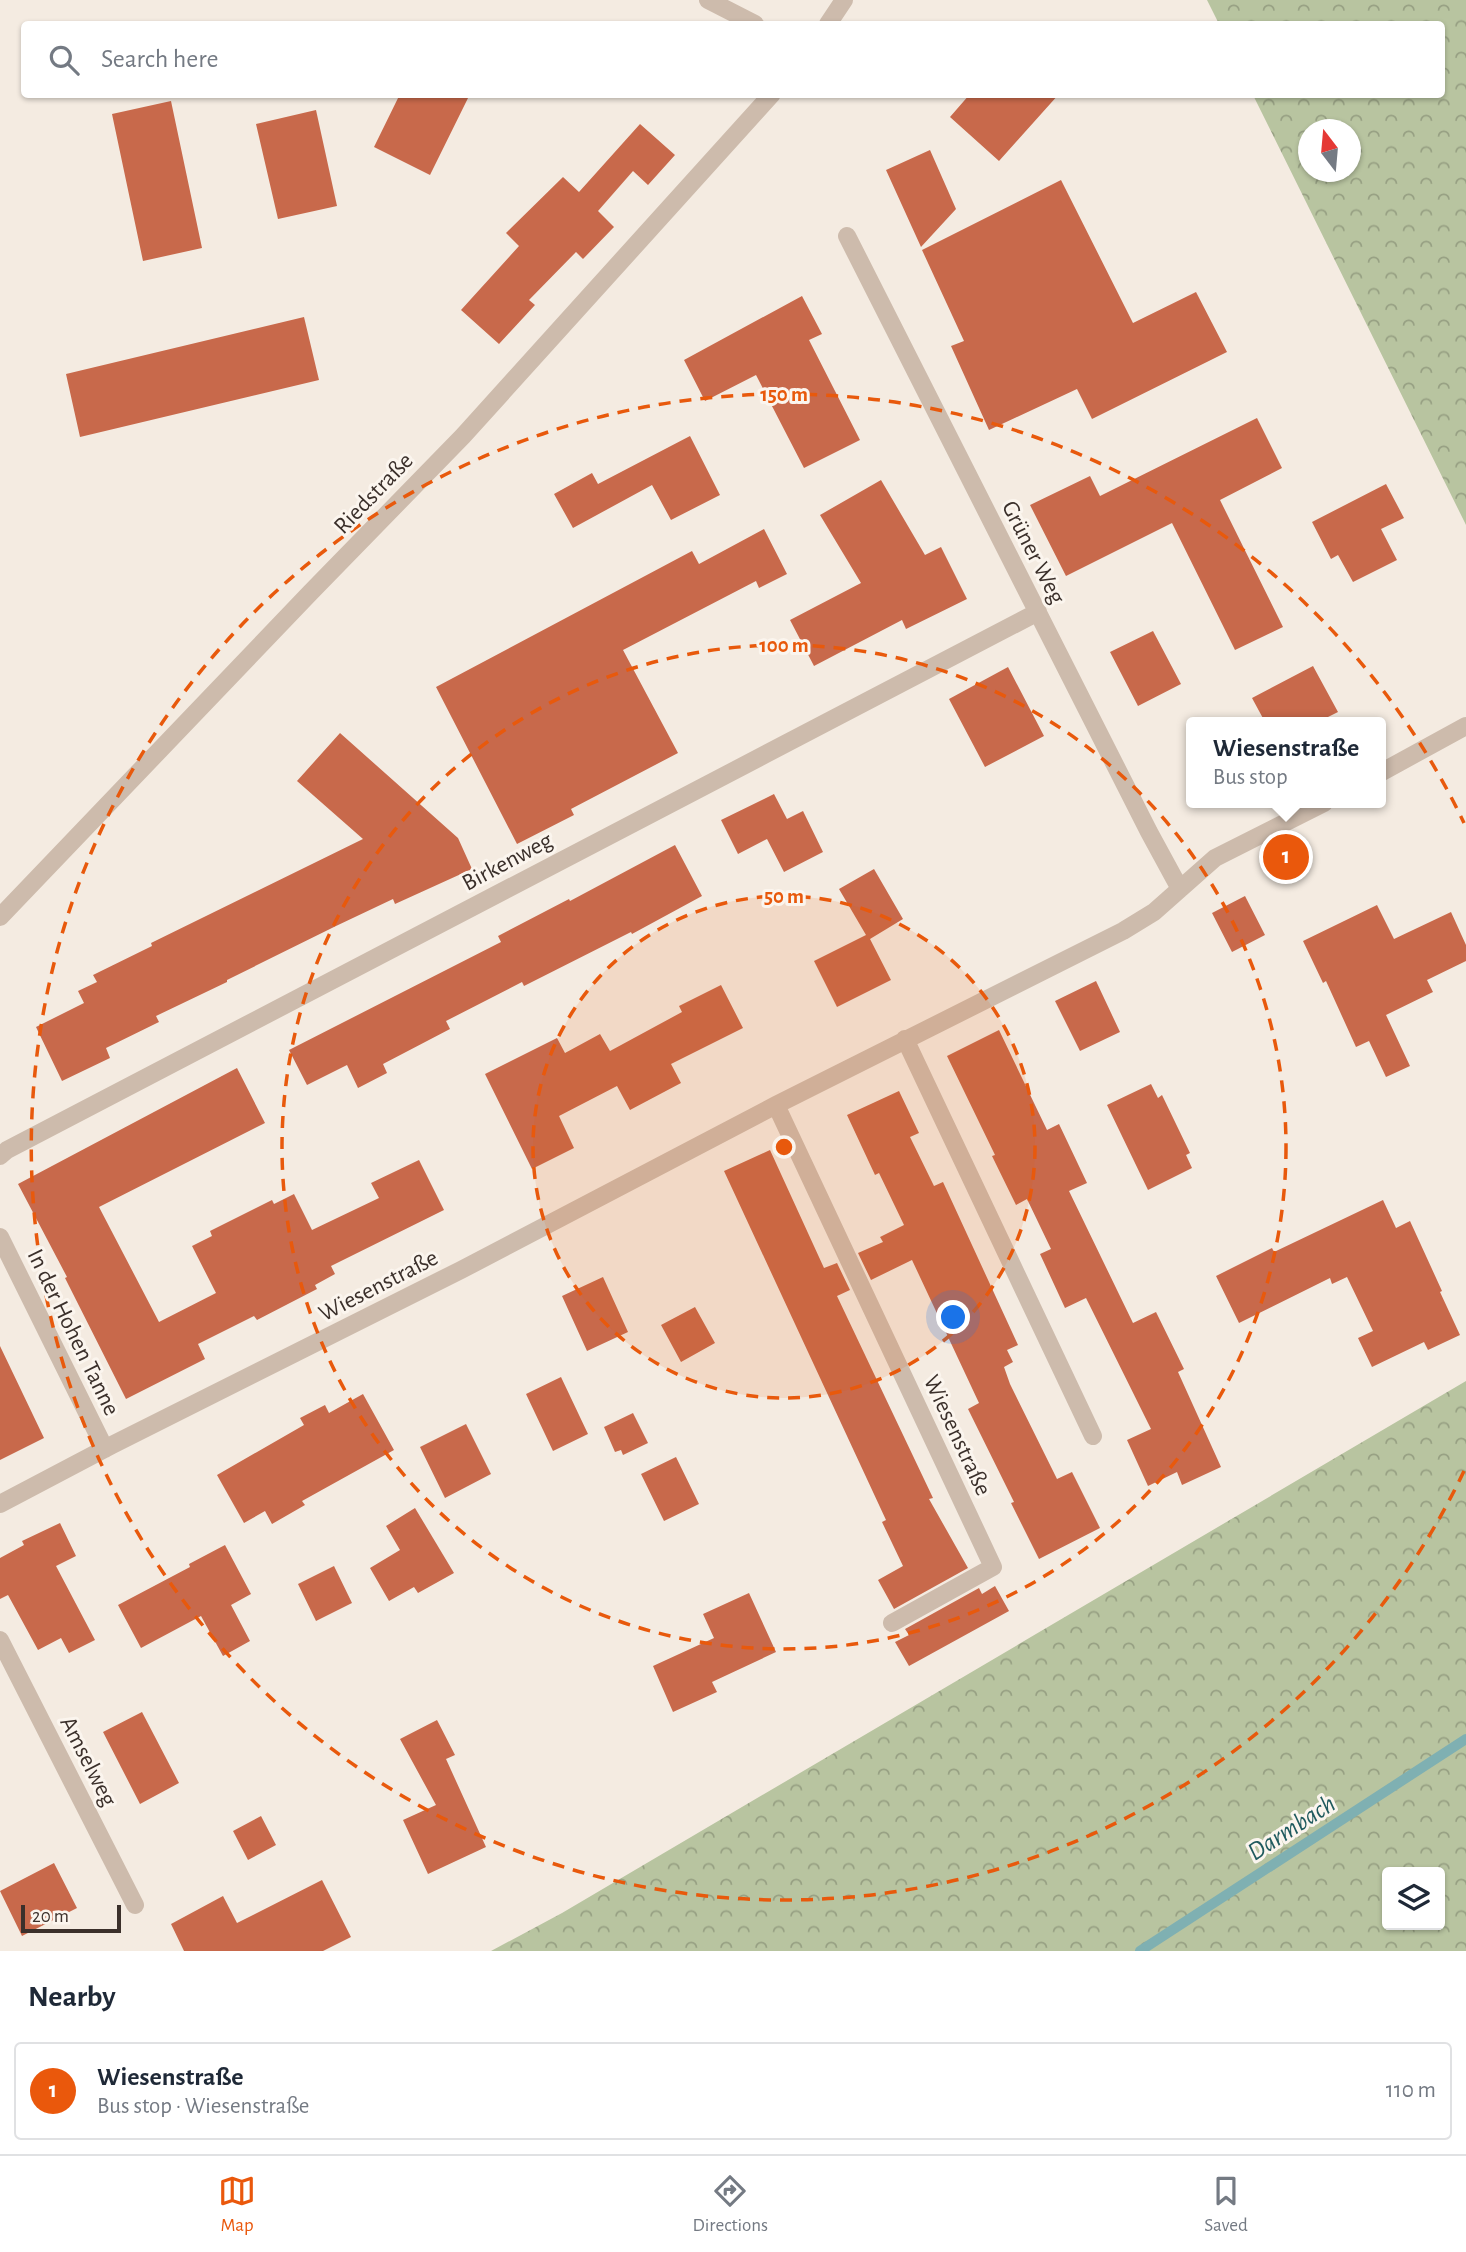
<!DOCTYPE html>
<html lang="en">
<head>
<meta charset="utf-8">
<style>
	:root { --surface:#fff; --page:#f2f2f3; --text:#1f2937; --muted:#747a83; --line:#e0e1e3; --accent:#ea580c }
	body { margin:0; font-family:"Alegreya Sans",sans-serif; background:var(--page); color:var(--text) }
	.controls { position:absolute; right:21px; bottom:21px; display:grid; overflow:hidden; border-radius:7px; box-shadow:0 2px 5px #0004 }
	.controls button { width:63px; height:63px; display:grid; place-items:center; padding:0; border:0; border-bottom:2px solid var(--line); background:var(--surface); color:var(--text); font:35px sans-serif }
	.compass { position:absolute; left:1298px; top:119px; width:63px; height:63px; border-radius:50%; background:var(--surface); box-shadow:0 2px 5px #0004; rotate:344deg }
	.scale { position:absolute; left:21px; bottom:18px; width:100px; box-sizing:border-box; padding-left:7px; border:4px solid #3b302b; border-top:0; font-size:19px; line-height:24px; white-space:nowrap; color:#3b302b; -webkit-text-stroke:5px #fbf5ee; paint-order:stroke }
	.you { position:absolute; left:954px; top:1318px; width:24px; height:24px; margin:-18px; border:5px solid #fff; border-radius:50%; background:#1a73e8; box-shadow:0 0 0 10px #1a73e833 }
	.badge { display:grid; place-items:center; width:46px; height:46px; border-radius:50%; background:var(--accent); color:#fff; font-size:23px; font-weight:700 }
	.pin { position:absolute; translate:-50% -50%; border:4px solid #fff; box-shadow:0 2px 7px #0006 }
	.popup { position:absolute; left:1186px; top:717px; width:200px; height:91px; box-sizing:border-box; display:grid; place-content:center; border-radius:7px; background:var(--surface); filter:drop-shadow(0 2px 5px #0005); font-size:23px; white-space:nowrap; color:var(--muted) }
	.popup b { font-size:26px; color:var(--text) }
	.popup::after { content:''; position:absolute; left:50%; top:100%; margin-left:-14px; border:14px solid transparent; border-top-color:var(--surface) }
	.list { margin:0; padding:0; list-style:none }
	h2 { display:flex; justify-content:space-between; align-items:center; height:91px; margin:0; padding:0 28px; font-size:30px }
	h2 small { font-size:23px; font-weight:400; color:var(--muted) }
	.list li { display:grid; grid-template-columns:46px 1fr auto; gap:21px; align-items:center; box-sizing:border-box; height:98px; margin:0 14px 14px; padding:0 14px; border:2px solid var(--line); border-radius:7px }
	.list b { display:block; font-size:26px; white-space:nowrap }
	.list p { margin:0; font-size:23px; white-space:nowrap; color:var(--muted) }
	.list em { font-size:23px; font-style:normal; color:var(--muted) }
	.icon { flex:none; width:38px; height:38px; fill:none; stroke:currentColor; stroke-width:2; stroke-linecap:round; stroke-linejoin:round }
	.map { position:relative; flex:none; width:1466px; height:1951px; overflow:hidden }
	.search { position:absolute; background:var(--surface); box-shadow:0 2px 5px #0004; left:21px; right:21px; top:21px; height:77px; display:flex; align-items:center; gap:18px; box-sizing:border-box; padding:0 24px; border-radius:7px; color:var(--muted); font-size:26px }
	.sheet { height:203px; background:var(--surface) }
	nav { display:flex; justify-content:space-around; align-items:center; box-sizing:border-box; height:98px; border-top:2px solid var(--line); background:var(--surface); font-size:19px; color:var(--muted) }
	nav a { display:grid; justify-items:center; gap:4px }
	nav .on { color:var(--accent) }
	.map>svg:first-child { display:block }
	.forest { fill:url(#forest-crowns); fill-rule:evenodd }
	.lines { fill:none; stroke-linecap:round; stroke-linejoin:round }
	.stream { stroke:#7fb0b2; stroke-width:10 }
	.building { fill:#c8694b }
	.minor { stroke:#cdbbac; stroke-width:18 }
	.ring { fill:none; stroke:#e8590c; stroke-width:3.5; stroke-dasharray:12 9 }
	.labels { text-anchor:middle; stroke-width:6; stroke-linejoin:round; paint-order:stroke }
	.street-label { font-size:24px; fill:#3b302b; stroke:#fbf5ee }
	.water-label { font-size:26px; font-style:italic; fill:#1f5a5e; stroke:#fbf5ee }
	.centre { fill:#e8590c; stroke:#fbf5ee; stroke-width:3.5 }
	.ring-label { font-size:21px; text-anchor:middle; font-weight:bold; fill:#e8590c; stroke:#fbf5ee; stroke-width:6; stroke-linejoin:round; paint-order:stroke }
</style>
</head>
<body>
<div class="map">
<svg width="1466" height="1951" viewBox="0 0 1466 1951">
	<defs>
		<pattern id="forest-crowns" width="20" height="18" patternUnits="userSpaceOnUse" patternTransform="scale(1.75)"><rect width="20" height="18" fill="#b8c4a0"/><path d="M2 6a3 3 0 1 1 6 0M12 15a3 3 0 1 1 6 0" fill="none" stroke="#97a083"/></pattern>
	</defs>
	<rect width="100%" height="100%" fill="#f4ebe1"/>
	<path class="forest" d="M 1207,0 L 1466,0 L 1466,525 L 1253,95 L 1442,94 L 1442,24 L 1219,24 ZM 1308,130 L 1350,130 L 1350,172 L 1308,172 Z
		M 1466,1381 L 1466,1951 L 491,1951 L 562,1913 ZM 1387,1872 L 1440,1872 L 1440,1925 L 1387,1925 Z"/>
	<g class="lines">
		<path class="stream" d="M 1140,1951 L 1466,1739"/>
	</g>
	<path class="building" d="M 400,94 L 470,94 L 430,175 L 374,147 Z
		M 970,94 L 1059,94 L 999,161 L 950,117 Z
		M 171,101 L 202,248 L 143,261 L 112,114 Z
		M 316,110 L 337,206 L 278,219 L 256,124 Z
		M 640,124 L 675,155 L 648,185 L 633,171 L 598,211 L 614,227 L 583,259 L 576,252 L 529,300 L 535,305 L 499,344 L 461,310 L 519,246 L 506,233 L 563,177 L 579,192 Z
		M 930,150 L 956,209 L 921,247 L 886,170 Z
		M 1061,180 L 1133,323 L 1196,292 L 1227,352 L 1092,419 L 1077,389 L 989,430 L 951,346 L 964,341 L 922,250 Z
		M 802,296 L 822,334 L 809,340 L 860,440 L 804,468 L 756,375 L 705,401 L 684,360 Z
		M 304,317 L 319,380 L 80,437 L 66,374 Z
		M 1257,418 L 1282,468 L 1220,500 L 1283,627 L 1235,650 L 1172,523 L 1066,576 L 1030,505 L 1090,476 L 1100,496 Z
		M 690,436 L 720,495 L 671,520 L 652,485 L 573,528 L 554,494 L 592,473 L 598,484 Z
		M 881,480 L 925,555 L 941,547 L 967,599 L 906,629 L 902,620 L 814,666 L 790,620 L 861,583 L 820,515 Z
		M 1386,484 L 1404,518 L 1381,529 L 1397,560 L 1353,582 L 1338,555 L 1331,559 L 1312,522 Z
		M 764,529 L 787,574 L 759,588 L 756,581 L 623,650 L 678,753 L 571,809 L 574,815 L 517,844 L 436,687 L 692,551 L 699,564 Z
		M 1153,631 L 1181,684 L 1138,706 L 1110,652 Z
		M 1313,666 L 1338,712 L 1318,722 L 1265,722 L 1252,698 Z
		M 1008,667 L 1044,736 L 985,767 L 949,699 Z
		M 340,733 L 458,838 L 472,869 L 395,904 L 393,899 L 336,926 L 227,980 L 227,982 L 156,1016 L 159,1022 L 106,1048 L 110,1058 L 62,1081 L 36,1027 L 84,1003 L 78,991 L 97,982 L 93,975 L 152,946 L 151,943 L 363,839 L 297,781 Z
		M 774,794 L 787,819 L 803,811 L 823,852 L 784,872 L 767,839 L 738,854 L 721,820 Z
		M 675,845 L 702,896 L 632,934 L 631,932 L 524,986 L 522,982 L 446,1021 L 450,1029 L 383,1064 L 387,1073 L 358,1088 L 347,1065 L 307,1085 L 289,1050 L 501,942 L 498,936 L 569,899 L 570,901 Z
		M 874,869 L 903,919 L 870,939 L 891,980 L 837,1007 L 814,961 L 866,935 L 839,889 Z
		M 1245,896 L 1265,935 L 1232,952 L 1212,913 Z
		M 1377,905 L 1394,939 L 1451,912 L 1466,945 L 1466,961 L 1427,980 L 1433,992 L 1386,1015 L 1410,1066 L 1386,1077 L 1369,1041 L 1356,1047 L 1326,981 L 1323,983 L 1303,941 Z
		M 1096,981 L 1120,1032 L 1080,1051 L 1055,1001 Z
		M 721,985 L 743,1028 L 671,1064 L 681,1083 L 630,1110 L 617,1086 L 559,1116 L 574,1148 L 532,1169 L 485,1074 L 557,1038 L 565,1053 L 600,1034 L 610,1051 L 682,1012 L 679,1006 Z
		M 999,1030 L 1047,1130 L 1059,1124 L 1087,1183 L 1069,1191 L 1133,1323 L 1156,1312 L 1184,1369 L 1178,1372 L 1221,1467 L 1182,1485 L 1177,1472 L 1148,1486 L 1127,1440 L 1151,1429 L 1086,1298 L 1065,1308 L 1040,1254 L 1051,1249 L 1027,1199 L 1016,1205 L 992,1156 L 995,1155 L 947,1056 Z
		M 237,1068 L 265,1123 L 99,1207 L 159,1322 L 216,1293 L 192,1246 L 212,1236 L 210,1231 L 272,1200 L 274,1204 L 294,1194 L 312,1230 L 379,1198 L 371,1183 L 419,1160 L 444,1210 L 331,1266 L 335,1274 L 315,1285 L 317,1289 L 257,1320 L 254,1316 L 198,1344 L 205,1359 L 126,1399 L 65,1278 L 67,1277 L 18,1184 Z
		M 1151,1084 L 1158,1098 L 1162,1095 L 1190,1153 L 1186,1155 L 1192,1168 L 1148,1190 L 1107,1105 Z
		M 899,1091 L 919,1133 L 910,1137 L 934,1186 L 943,1182 L 1018,1345 L 1007,1350 L 1013,1362 L 1004,1367 L 1010,1384 L 1057,1479 L 1072,1472 L 1100,1528 L 1039,1559 L 1011,1503 L 1014,1502 L 968,1409 L 979,1403 L 912,1260 L 871,1280 L 858,1253 L 883,1242 L 880,1237 L 904,1225 L 879,1173 L 875,1175 L 847,1115 Z
		M 770,1150 L 824,1268 L 837,1263 L 850,1290 L 837,1296 L 933,1498 L 929,1499 L 968,1568 L 894,1609 L 878,1580 L 903,1566 L 882,1522 L 886,1520 L 724,1171 Z
		M 1383,1200 L 1396,1228 L 1410,1221 L 1442,1291 L 1440,1292 L 1460,1335 L 1428,1350 L 1424,1342 L 1372,1367 L 1358,1338 L 1373,1331 L 1347,1277 L 1332,1284 L 1330,1278 L 1239,1323 L 1216,1276 L 1272,1248 L 1274,1252 Z
		M 603,1277 L 628,1332 L 587,1351 L 562,1296 Z
		M 695,1307 L 715,1343 L 681,1362 L 661,1325 Z
		M 0,1346 L 44,1438 L 0,1460 Z
		M 561,1377 L 588,1434 L 553,1451 L 526,1394 Z
		M 363,1394 L 394,1450 L 302,1501 L 305,1505 L 272,1524 L 265,1511 L 244,1523 L 217,1475 L 304,1425 L 300,1418 L 325,1405 L 329,1413 Z
		M 633,1413 L 648,1443 L 623,1455 L 621,1450 L 615,1452 L 604,1427 Z
		M 466,1424 L 491,1474 L 445,1498 L 420,1447 Z
		M 676,1457 L 699,1504 L 664,1521 L 641,1474 Z
		M 415,1508 L 454,1573 L 418,1593 L 414,1587 L 389,1601 L 370,1568 L 400,1550 L 386,1526 Z
		M 60,1523 L 76,1556 L 56,1566 L 95,1640 L 69,1653 L 61,1638 L 38,1650 L 8,1595 L 0,1599 L 0,1558 L 24,1545 L 22,1541 Z
		M 225,1545 L 251,1594 L 231,1605 L 250,1641 L 223,1656 L 201,1616 L 141,1648 L 118,1605 L 190,1567 L 189,1564 Z
		M 334,1566 L 352,1603 L 316,1621 L 298,1584 Z
		M 995,1586 L 1009,1611 L 909,1666 L 895,1642 L 909,1635 L 905,1629 L 979,1588 L 982,1594 Z
		M 749,1593 L 776,1652 L 712,1682 L 717,1692 L 673,1712 L 653,1666 L 714,1638 L 703,1614 Z
		M 142,1712 L 179,1783 L 140,1804 L 103,1732 Z
		M 437,1720 L 455,1755 L 446,1759 L 486,1847 L 428,1874 L 403,1820 L 436,1805 L 400,1739 Z
		M 261,1816 L 276,1845 L 248,1860 L 233,1831 Z
		M 54,1863 L 77,1908 L 22,1936 L 0,1891 Z
		M 322,1880 L 351,1937 L 323,1951 L 184,1951 L 171,1924 L 223,1896 L 237,1923 Z"/>
	<g class="lines">
		<path class="minor" d="M 708,0 L 755,24
			M 828,24 L 844,0
			M 847,236 L 1149,832 L 1180,889
			M 1380,773 L 1466,726
			M 0,917 L 310,593 L 463,436 L 772,94
			M 905,1039 L 1093,1436
			M 776,1105 L 993,1567 L 892,1623
			M 0,1156 L 7,1150 L 1038,612
			M 0,1237 L 105,1449
			M 0,1504 L 112,1445 L 461,1270 L 776,1105 L 1123,931 L 1154,912 L 1215,858 L 1324,803
			M 0,1640 L 135,1905"/>
	</g>
	<circle cx="784" cy="1147" r="251" fill="#e8590c" fill-opacity=".12"/>
	<g class="ring">
		<circle cx="784" cy="1147" r="251"/>
		<circle cx="784" cy="1147" r="502"/>
		<path d="M1464 1471A753 753 0 1 1 1464 823"/>
	</g>
	<g class="labels">
		<g class="street-label">
			<text transform="translate(373 493) rotate(-46)" y="8">Riedstraße</text>
			<text transform="translate(1034 552) rotate(63)" y="8">Grüner Weg</text>
			<text transform="translate(507 861) rotate(-28)" y="8">Birkenweg</text>
			<text transform="translate(378 1285) rotate(-27)" y="8">Wiesenstraße</text>
			<text transform="translate(74 1332) rotate(64)" y="8">In der Hohen Tanne</text>
			<text transform="translate(958 1435) rotate(65)" y="8">Wiesenstraße</text>
			<text transform="translate(89 1761) rotate(63)" y="8">Amselweg</text>
		</g>
		<g class="water-label">
			<text transform="translate(1291 1827) rotate(-33)" y="9">Darmbach</text>
		</g>
	</g>
	<circle cx="784" cy="1147" r="10" class="centre"/>
	<g class="ring-label">
		<text x="784" y="401">150 m</text>
		<text x="784" y="652">100 m</text>
		<text x="784" y="903">50 m</text>
	</g>
</svg>
<div class="controls">
<button><svg class="icon" aria-label="layers" viewBox="0 0 24 24"><path d="M12 4l9 5-9 5-9-5zM3 14l9 5 9-5"/></svg></button>
</div>
<svg class="compass" viewBox="-18 -18 36 36"><path d="M0-13l5 13h-10z" fill="#e53935"/><path d="M0 13l5-13h-10z" fill="#747a83"/></svg>
<div class="scale">20 m</div>
<div class="you"></div>
<div class="pin badge" style="left:1286px;top:857px">1</div>
<div class="popup"><b>Wiesenstraße</b>Bus stop</div>
<div class="search"><svg class="icon" aria-label="search" viewBox="0 0 24 24"><circle cx="10" cy="10" r="6"/><path d="M15 15l6 6"/></svg>Search here</div>
</div>
<section class="sheet">
<h2>Nearby<small></small></h2>
<ul class="list">
<li><span class="badge">1</span><div><b>Wiesenstraße</b><p>Bus stop · Wiesenstraße</p></div><em>110 m</em></li>
</ul>
</section>
<nav>
<a class="on"><svg class="icon" aria-label="map" viewBox="0 0 24 24"><path d="M3 6l6-2 6 2 6-2v14l-6 2-6-2-6 2zM9 4v14M15 6v14"/></svg>Map</a>
<a><svg class="icon" aria-label="directions" viewBox="0 0 24 24"><path d="M12 3l9 9-9 9-9-9zM9 14v-3h6M13 9l2 2-2 2"/></svg>Directions</a>
<a><svg class="icon" aria-label="saved" viewBox="0 0 24 24"><path d="M7 4h10v16l-5-4-5 4z"/></svg>Saved</a>
</nav>
</body>
</html>
